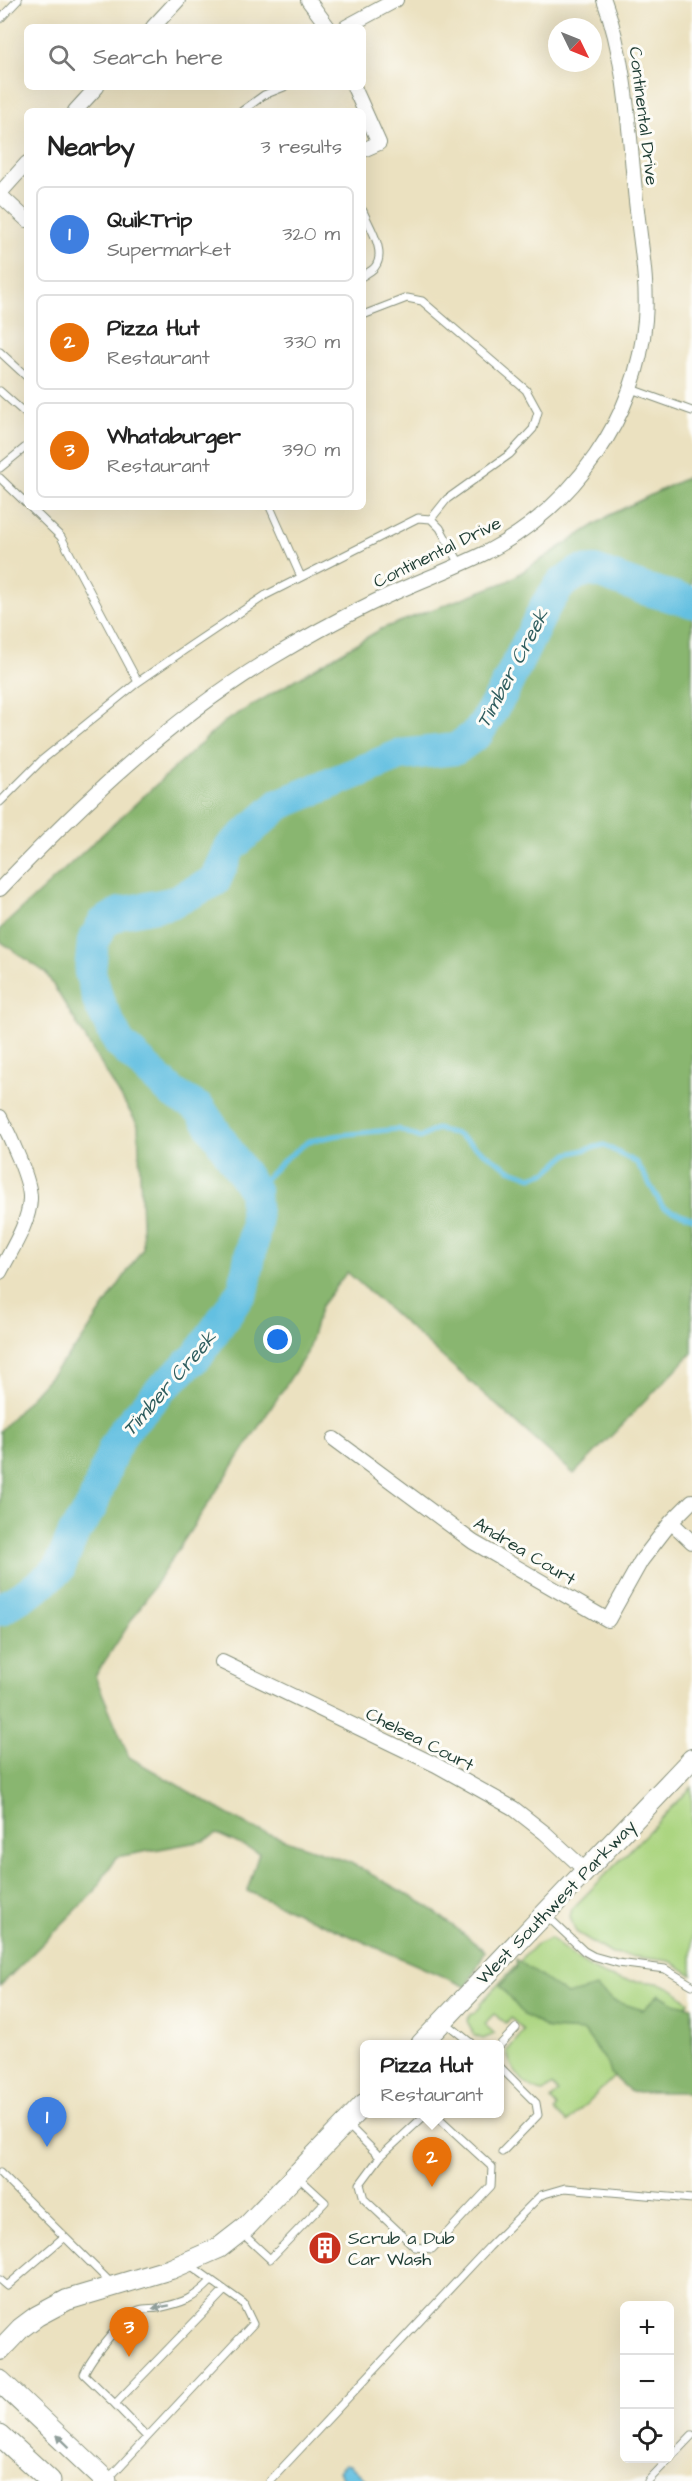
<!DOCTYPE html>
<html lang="en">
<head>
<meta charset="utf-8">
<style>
	:root { --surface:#fff; --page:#f2f2f2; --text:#222; --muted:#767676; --line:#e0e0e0; --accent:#111827 }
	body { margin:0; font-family:"Architects Daughter",sans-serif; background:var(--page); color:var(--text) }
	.controls { position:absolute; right:18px; bottom:18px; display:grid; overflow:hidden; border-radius:9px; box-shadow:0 6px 24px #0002 }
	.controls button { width:54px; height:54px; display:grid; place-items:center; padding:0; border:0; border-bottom:2px solid var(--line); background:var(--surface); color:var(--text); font:30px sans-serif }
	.compass { position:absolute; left:548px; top:18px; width:54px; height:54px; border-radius:50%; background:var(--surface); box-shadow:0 6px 24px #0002; rotate:133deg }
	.you { position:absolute; left:278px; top:1340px; width:21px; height:21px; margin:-15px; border:4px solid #fff; border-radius:50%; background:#1a73e8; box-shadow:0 0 0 9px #1a73e833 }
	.badge { display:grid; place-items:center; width:39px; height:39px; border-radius:50%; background:var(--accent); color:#fff; font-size:20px; font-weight:700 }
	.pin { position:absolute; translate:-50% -50px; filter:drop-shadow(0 2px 3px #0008) }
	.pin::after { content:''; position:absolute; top:32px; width:21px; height:18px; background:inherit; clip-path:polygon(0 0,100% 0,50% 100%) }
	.popup { position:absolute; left:360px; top:2040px; width:144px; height:78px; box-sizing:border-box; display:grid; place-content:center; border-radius:9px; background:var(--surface); filter:drop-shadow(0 2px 4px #0005); font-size:20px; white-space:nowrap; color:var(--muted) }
	.popup b { font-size:22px; color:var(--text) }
	.popup::after { content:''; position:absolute; left:50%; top:100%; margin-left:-12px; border:12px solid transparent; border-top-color:var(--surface) }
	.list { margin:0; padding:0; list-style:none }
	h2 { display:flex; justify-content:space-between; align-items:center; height:78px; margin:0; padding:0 24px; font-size:26px }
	h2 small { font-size:20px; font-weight:400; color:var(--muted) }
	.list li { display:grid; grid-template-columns:39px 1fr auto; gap:18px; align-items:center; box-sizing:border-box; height:96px; margin:0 12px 12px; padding:0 12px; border:2px solid var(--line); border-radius:9px }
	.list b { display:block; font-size:22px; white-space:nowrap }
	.list p { margin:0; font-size:20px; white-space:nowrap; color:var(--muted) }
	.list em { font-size:20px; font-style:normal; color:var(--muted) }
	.icon { flex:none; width:33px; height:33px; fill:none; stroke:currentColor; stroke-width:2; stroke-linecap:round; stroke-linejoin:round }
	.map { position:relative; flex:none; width:692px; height:2481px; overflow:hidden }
	.search { position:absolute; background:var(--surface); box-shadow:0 6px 24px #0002; left:24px; top:24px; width:342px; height:66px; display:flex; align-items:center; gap:15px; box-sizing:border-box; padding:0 21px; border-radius:9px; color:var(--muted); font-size:22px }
	.panel { position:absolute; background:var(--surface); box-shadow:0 6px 24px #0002; left:24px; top:108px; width:342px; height:402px; border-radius:9px }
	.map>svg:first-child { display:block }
	.green { fill:#acd581; stroke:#66895a; stroke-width:1.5 }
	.forest { fill:#89b66f; stroke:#547a52; stroke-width:1.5 }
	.water { fill:#63c0e1; stroke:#417e8a; stroke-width:1.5 }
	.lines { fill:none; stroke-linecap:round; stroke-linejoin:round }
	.stream { stroke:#63c0e1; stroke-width:5 }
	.river { stroke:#63c0e1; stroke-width:32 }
	.lane-casing { stroke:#858f7a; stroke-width:9 }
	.street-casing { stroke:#858f7a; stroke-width:16 }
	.secondary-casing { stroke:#858f7a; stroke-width:22 }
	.primary-casing { stroke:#858f7a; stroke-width:23 }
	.lane { stroke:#fff; stroke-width:7 }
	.street { stroke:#fff; stroke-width:14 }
	.secondary { stroke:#fff; stroke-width:20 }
	.primary { stroke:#fff; stroke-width:21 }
	.oneway { fill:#8f9e9a }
	.labels { text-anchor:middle; stroke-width:6; stroke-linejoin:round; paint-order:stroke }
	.street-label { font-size:18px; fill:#1f3d34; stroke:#fdfcf7 }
	.poi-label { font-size:18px; fill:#1f3d34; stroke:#fdfcf7; text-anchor:start }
	.water-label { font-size:20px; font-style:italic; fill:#305e5f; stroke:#fdfcf7 }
</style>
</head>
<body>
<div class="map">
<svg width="692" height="2481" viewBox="0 0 692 2481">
	<rect width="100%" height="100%" fill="#fdfcf7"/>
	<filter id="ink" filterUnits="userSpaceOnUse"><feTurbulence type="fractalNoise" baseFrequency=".0167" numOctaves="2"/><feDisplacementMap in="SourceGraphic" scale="12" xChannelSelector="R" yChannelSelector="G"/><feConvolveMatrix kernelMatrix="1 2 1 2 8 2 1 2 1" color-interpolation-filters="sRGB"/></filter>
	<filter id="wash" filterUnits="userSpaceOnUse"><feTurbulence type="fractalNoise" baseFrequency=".008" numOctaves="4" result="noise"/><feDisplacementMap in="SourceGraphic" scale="24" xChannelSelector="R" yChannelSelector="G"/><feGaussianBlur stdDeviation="1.35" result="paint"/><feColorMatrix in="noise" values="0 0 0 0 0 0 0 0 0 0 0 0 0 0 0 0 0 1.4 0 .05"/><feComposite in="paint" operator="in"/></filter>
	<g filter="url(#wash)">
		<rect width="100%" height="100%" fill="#ebe1c0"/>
		<path class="green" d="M 692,1787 L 692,1975 L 670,1961 L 612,1954 L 576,1932 L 570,1917 L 572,1909 Z
			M 550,1938 C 568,1952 588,1970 610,1977 C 643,1987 661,1972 689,2003 L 567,2123 L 555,2111 L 557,2107 L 551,2100 L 558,2092 L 552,2085 L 544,2092 C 527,2092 508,2066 507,2051 L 524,2031 L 511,2018 L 506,2023 L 494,2014 L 484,2024 L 495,2034 L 483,2039 L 475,2036 L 467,2021 L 471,2013 L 473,2014 L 481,2006 L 480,2004 L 535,1945 Z"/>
		<path class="forest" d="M 692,475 L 692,1353 L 574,1474 L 347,1272 L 321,1306 L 307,1353 L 95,1676 L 129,1757 L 252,1828 L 349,1862 L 426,1905 L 485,1951 L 467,1987 L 247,1891 L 259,1853 L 217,1834 L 203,1841 L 116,1857 L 95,1891 L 0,1986 L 0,1431 L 80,1343 L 143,1248 L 138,1125 L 46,973 L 0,941 L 0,929 L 224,722 L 381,629 L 508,581 L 610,515 Z
			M 516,1959 L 567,1995 L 596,1987 L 614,2001 L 643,2010 L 659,1994 L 674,2003 L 692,2007 L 692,2092 L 631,2092 L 611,2074 L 608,2064 L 584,2031 L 548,2029 L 524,2015 L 500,1986 L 517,1967 Z"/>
		<path class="water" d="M 345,2464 L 350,2465 L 367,2481 L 345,2481 L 338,2471 Z"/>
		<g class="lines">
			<path class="stream" d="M 254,1190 L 285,1159 L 309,1141 L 340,1135 L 398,1129 L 420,1138 L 436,1129 L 456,1134 L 509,1169 L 531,1177 L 547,1172 L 568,1154 L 604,1145 L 637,1163 L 663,1207 L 692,1218"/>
			<path class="river" d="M 0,1610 L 35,1588 L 59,1569 L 74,1533 L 92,1506 L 113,1450 L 124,1430 L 163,1387 L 198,1355 L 244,1288 L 256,1224 L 254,1190 L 200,1109 L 174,1094 L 119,1043 L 99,1003 L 90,972 L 93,941 L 103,923 L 120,913 L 171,903 L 215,881 L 230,848 L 280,804 L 400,755 L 456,749 L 478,733 L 502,694 L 546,605 L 561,584 L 579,572 L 595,571 L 644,589 L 692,602"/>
		</g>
	</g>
	<g filter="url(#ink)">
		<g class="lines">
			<g class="lane-casing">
				<path id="lane" d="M 0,19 L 18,0
					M 242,111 L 264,95 L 284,87
					M 363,211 C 369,226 387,252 375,267 C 373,270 367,273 363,276
					M 363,315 L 407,298 L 422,301 L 526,390 L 538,412 L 533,429 L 510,454 L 447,499 L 431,519
					M 0,352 L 27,377
					M 631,389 L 692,411
					M 0,391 L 27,415
					M 0,468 L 27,446
					M 0,478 L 27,504
					M 30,507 L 61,537 L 138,682
					M 270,507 L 301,577
					M 0,802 L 42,760 L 138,682 L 190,646 L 266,595 L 418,518 L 431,519 L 440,528 L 460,564
					M 547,1916 L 584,1951 L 593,1956 L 618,1963 L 665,1969 L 692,1985
					M 445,2022 L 472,2044
					M 500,2045 L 516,2028
					M 500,2067 L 536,2103 L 538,2115 L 502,2152
					M 423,2117 L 439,2118 L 492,2167 L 491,2186 L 432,2249 L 415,2247 L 364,2199 L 360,2184 L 380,2157 Z
					M 348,2125 L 380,2157
					M 0,2173 L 111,2283
					M 242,2233 L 270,2259 L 325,2202 L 298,2177
					M 0,2280 L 7,2286 L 64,2237
					M 115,2404 L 84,2374 C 90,2359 124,2316 139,2310 C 145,2308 152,2309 158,2308 C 182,2303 194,2299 211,2281
					M 147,2437 L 115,2404 L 225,2290
					M 108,2479 L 253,2324 L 243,2303 L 190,2265
					M 270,2481 L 489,2247 L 541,2195 L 565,2188 L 692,2199
					M 648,2481 L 692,2435"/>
			</g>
			<g class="street-casing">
				<path id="street" d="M 308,0 L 328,27
					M 153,27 L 178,0
					M 346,27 L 396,0
					M 354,87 L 379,143 L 363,150
					M 75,111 L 97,87
					M 0,193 L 27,163
					M 0,195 L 27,220
					M 0,889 C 82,803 167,722 268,660 C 301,640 335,621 370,604 C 408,585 449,571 487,552 C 574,506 637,418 645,320 C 648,283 641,247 637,210 C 629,142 628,65 604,0
					M 0,1117 C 9,1134 31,1181 30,1199 C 29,1224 11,1250 0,1272
					M 334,1439 L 473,1542 L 608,1620 L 641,1561 L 671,1522
					M 692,1501 L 671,1522 L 692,1542
					M 222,1662 L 436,1765 L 513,1808 L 545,1833 L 586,1871"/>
			</g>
			<g class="secondary-casing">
				<path id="secondary" d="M 421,2044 L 692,1759
					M 0,2350 L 21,2328 L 37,2316 L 67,2300 L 171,2269 L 219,2248 L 246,2227 L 364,2104"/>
			</g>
			<g class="primary-casing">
				<path id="primary" d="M 0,2381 L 106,2481
					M 0,2435 L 50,2481"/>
			</g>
			<use href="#lane" class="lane"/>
			<use href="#street" class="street"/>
			<use href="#secondary" class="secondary"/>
			<use href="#primary" class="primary"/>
		</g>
		<defs><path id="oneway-solid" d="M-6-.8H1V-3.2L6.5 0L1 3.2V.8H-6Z" transform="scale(1.5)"/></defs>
		<g class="oneway">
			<use href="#oneway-solid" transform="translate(161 2307) rotate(170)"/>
			<use href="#oneway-solid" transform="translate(63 2441) rotate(-136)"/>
		</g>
	</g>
	<defs>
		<g id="building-disc" transform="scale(1.725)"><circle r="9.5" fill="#c8321e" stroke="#fdfcf7"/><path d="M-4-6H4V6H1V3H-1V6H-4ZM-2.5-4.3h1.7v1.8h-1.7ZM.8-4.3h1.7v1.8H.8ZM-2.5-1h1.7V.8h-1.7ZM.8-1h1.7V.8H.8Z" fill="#fff"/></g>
	</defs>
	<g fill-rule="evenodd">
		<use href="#building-disc" x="325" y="2248"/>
	</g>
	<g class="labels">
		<g class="street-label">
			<text transform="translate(644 116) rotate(83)" y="6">Continental Drive</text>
			<text transform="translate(437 552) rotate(-26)" y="6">Continental Drive</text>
			<text transform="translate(525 1551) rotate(31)" y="6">Andrea Court</text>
			<text transform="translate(420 1739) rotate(27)" y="6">Chelsea Court</text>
			<text transform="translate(556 1902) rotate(-46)" y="6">West Southwest Parkway</text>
		</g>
		<g class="poi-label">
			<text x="348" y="2244">Scrub a Dub<tspan x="348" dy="21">Car Wash</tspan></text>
		</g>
		<g class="water-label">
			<text transform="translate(512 668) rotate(-62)" y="7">Timber Creek</text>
			<text transform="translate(169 1383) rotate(-49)" y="7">Timber Creek</text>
		</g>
	</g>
</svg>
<div class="controls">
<button>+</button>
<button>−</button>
<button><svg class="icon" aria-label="locate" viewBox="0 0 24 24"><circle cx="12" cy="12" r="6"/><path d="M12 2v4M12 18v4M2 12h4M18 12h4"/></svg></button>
</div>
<svg class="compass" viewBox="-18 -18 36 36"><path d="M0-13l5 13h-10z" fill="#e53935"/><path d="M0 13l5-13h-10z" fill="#767676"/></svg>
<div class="you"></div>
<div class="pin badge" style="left:47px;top:2147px;background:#3f7fe0">1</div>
<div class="pin badge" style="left:432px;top:2187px;background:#e8710a">2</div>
<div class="popup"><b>Pizza Hut</b>Restaurant</div>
<div class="pin badge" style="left:129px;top:2357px;background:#e8710a">3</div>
<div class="search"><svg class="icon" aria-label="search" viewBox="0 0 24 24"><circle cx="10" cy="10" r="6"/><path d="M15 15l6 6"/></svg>Search here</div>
<section class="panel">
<h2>Nearby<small>3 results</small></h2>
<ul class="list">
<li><span class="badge" style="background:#3f7fe0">1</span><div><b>QuikTrip</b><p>Supermarket</p></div><em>320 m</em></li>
<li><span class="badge" style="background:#e8710a">2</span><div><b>Pizza Hut</b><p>Restaurant</p></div><em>330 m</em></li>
<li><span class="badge" style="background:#e8710a">3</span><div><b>Whataburger</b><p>Restaurant</p></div><em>390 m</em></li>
</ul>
</section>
</div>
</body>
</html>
